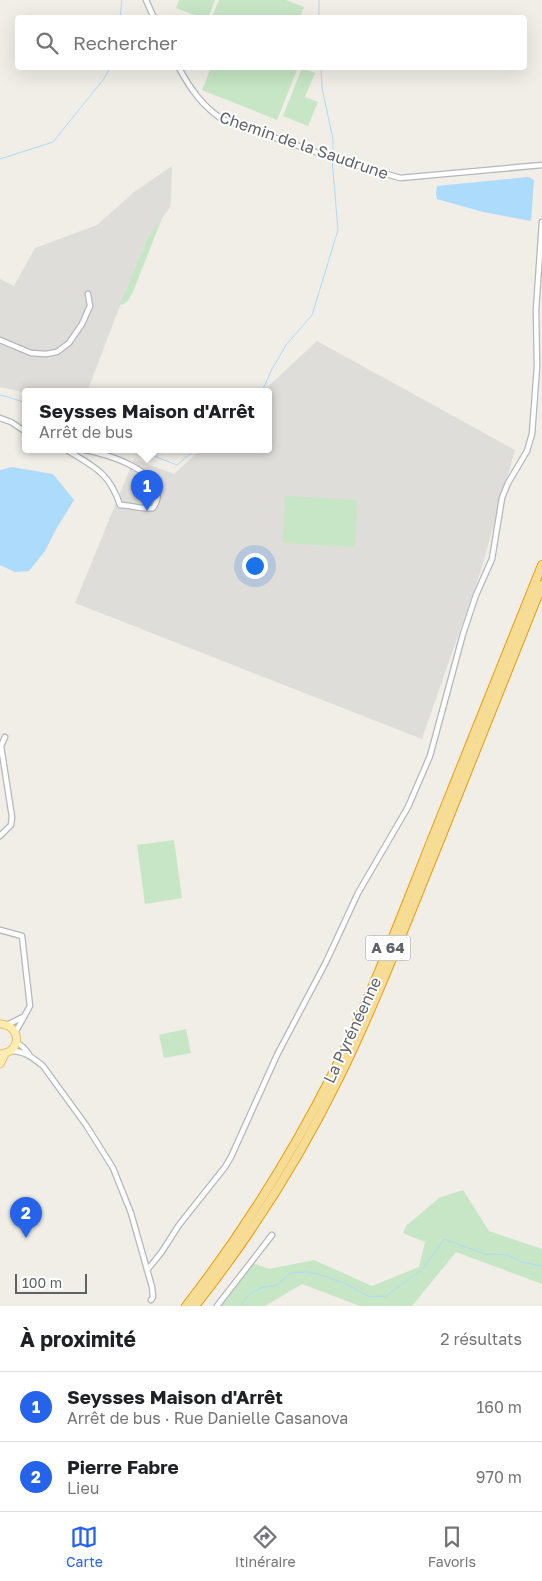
<!DOCTYPE html>
<html lang="fr">
<head>
<meta charset="utf-8">
<style>
	:root { --surface:#fff; --page:#f6f6f6; --text:#202124; --muted:#757577; --line:#e0e0e0; --accent:#2563eb }
	body { margin:0; font-family:"Golos Text",sans-serif; background:var(--page); color:var(--text) }
	.scale { position:absolute; left:15px; bottom:12px; width:72px; box-sizing:border-box; padding-left:5px; border:2px solid #5e6266; border-top:0; font-size:14px; line-height:18px; white-space:nowrap; color:#5e6266; -webkit-text-stroke:4px #fff; paint-order:stroke }
	.you { position:absolute; left:254px; top:565px; width:18px; height:18px; margin:-12px; border:4px solid #fff; border-radius:50%; background:#1a73e8; box-shadow:0 0 0 8px #1a73e833 }
	.badge { display:grid; place-items:center; width:32px; height:32px; border-radius:50%; background:var(--accent); color:#fff; font-size:16px; font-weight:700 }
	.pin { position:absolute; translate:-50% -41px; filter:drop-shadow(0 1px 2px #0008) }
	.pin::after { content:''; position:absolute; top:26px; width:18px; height:15px; background:inherit; clip-path:polygon(0 0,100% 0,50% 100%) }
	.popup { position:absolute; left:22px; top:388px; width:250px; height:65px; box-sizing:border-box; display:grid; place-content:center; border-radius:5px; background:var(--surface); filter:drop-shadow(0 1px 4px #0005); font-size:16px; white-space:nowrap; color:var(--muted) }
	.popup b { font-size:19px; color:var(--text) }
	.popup::after { content:''; position:absolute; left:50%; top:100%; margin-left:-10px; border:10px solid transparent; border-top-color:var(--surface) }
	.list { margin:0; padding:0; list-style:none }
	h2 { display:flex; justify-content:space-between; align-items:center; height:65px; margin:0; padding:0 20px; font-size:21px }
	h2 small { font-size:16px; font-weight:400; color:var(--muted) }
	.list li { display:grid; grid-template-columns:32px 1fr auto; gap:15px; align-items:center; box-sizing:border-box; height:70px; padding:0 20px; border-top:1px solid var(--line) }
	.list b { display:block; font-size:19px; white-space:nowrap }
	.list p { margin:0; font-size:16px; white-space:nowrap; color:var(--muted) }
	.list em { font-size:16px; font-style:normal; color:var(--muted) }
	.icon { flex:none; width:28px; height:28px; fill:none; stroke:currentColor; stroke-width:2; stroke-linecap:round; stroke-linejoin:round }
	.map { position:relative; flex:none; width:542px; height:1306px; overflow:hidden }
	.search { position:absolute; background:var(--surface); box-shadow:0 5px 20px #0002; left:15px; right:15px; top:15px; height:55px; display:flex; align-items:center; gap:12px; box-sizing:border-box; padding:0 18px; border-radius:5px; color:var(--muted); font-size:19px }
	.sheet { height:205px; background:var(--surface) }
	nav { display:flex; justify-content:space-around; align-items:center; box-sizing:border-box; height:70px; border-top:1px solid var(--line); background:var(--surface); font-size:14px; color:var(--muted) }
	nav a { display:grid; justify-items:center; gap:2px }
	nav .on { color:var(--accent) }
	.map>svg:first-child { display:block }
	.industrial { fill:#dfddd9 }
	.green { fill:#c6e6c5 }
	.water { fill:#acdbfb }
	.lines { fill:none; stroke-linecap:round; stroke-linejoin:round }
	.stream { stroke:#acdbfb; stroke-width:1 }
	.minor-casing { stroke:#b4b7bb; stroke-width:7 }
	.primary-casing { stroke:#eac166; stroke-width:9 }
	.motorway-casing { stroke:#ea9e0d; stroke-width:10 }
	.minor { stroke:#fff; stroke-width:4.5 }
	.primary { stroke:#fbedb1; stroke-width:7 }
	.motorway { stroke:#f7dc96; stroke-width:8 }
	.labels { text-anchor:middle; stroke-width:4; stroke-linejoin:round; paint-order:stroke }
	.shield { fill:#fff; stroke:#8e9194; stroke-width:1 }
	.shield-label { font-size:15px; font-weight:bold; fill:#5e6266 }
	.street-label { font-size:16px; fill:#5e6266; stroke:#fff }
</style>
</head>
<body>
<div class="map">
<svg width="542" height="1306" viewBox="0 0 542 1306">
	<rect width="100%" height="100%" fill="#f0eee7"/>
	<path class="industrial" d="M 172,166 L 171,201 L 169,209 L 149,235 L 126,290 L 87,392 L 26,393 L 0,387 L 0,279 L 14,286 L 35,248 L 97,225 L 134,192 Z
		M 317,341 L 515,450 L 481,570 L 422,739 L 75,603 L 134,459 L 174,474 L 200,450 L 268,450 L 268,392 L 262,392 Z"/>
	<path class="green" d="M 179,0 L 215,0 L 208,18 L 200,17 L 176,8 Z
		M 219,0 L 286,0 L 304,7 L 300,17 L 212,17 Z
		M 211,68 L 291,68 L 297,70 L 277,120 L 202,90 Z
		M 302,68 L 315,73 L 305,97 L 318,102 L 308,126 L 283,116 Z
		M 162,218 L 133,292 L 127,302 L 122,305 L 120,304 L 149,235 Z
		M 285,496 L 357,500 L 355,547 L 283,543 Z
		M 174,840 L 182,898 L 145,904 L 137,845 Z
		M 186,1029 L 191,1053 L 164,1058 L 159,1035 Z
		M 463,1190 L 489,1231 L 542,1249 L 542,1284 L 456,1252 L 412,1306 L 360,1306 L 302,1284 L 265,1306 L 220,1306 L 253,1263 L 269,1269 L 314,1260 L 372,1286 L 419,1267 L 425,1242 L 403,1233 L 406,1226 L 439,1198 Z"/>
	<path class="water" d="M 529,177 L 534,180 L 531,221 L 483,212 L 437,199 L 436,193 L 437,186 Z
		M 12,467 L 53,474 L 74,500 L 55,531 L 45,551 L 29,571 L 15,572 L 0,565 L 0,470 Z"/>
	<g class="lines">
		<path class="stream" d="M 319,0 L 319,18
			M 120,18 L 122,0
			M 321,68 L 322,88 L 333,139 L 333,155
			M 0,159 L 53,142 L 103,80 L 110,68
			M 260,392 L 263,389 L 272,369 L 286,345 L 312,315 L 338,230 L 332,159
			M 0,395 L 8,397 L 26,403
			M 139,450 L 177,465 L 195,450
			M 242,1306 C 245,1295 255,1289 266,1287 C 269,1286 271,1287 274,1286 C 280,1283 285,1278 290,1273 L 306,1272 L 318,1274 L 344,1283 L 370,1297 L 386,1296 L 423,1269 L 444,1239 L 485,1254 L 508,1255 L 521,1262 L 542,1266"/>
		<g class="minor-casing">
			<path id="minor" d="M 146,0 L 154,18
				M 179,68 C 190,88 202,106 222,119 L 324,155 L 400,178 L 542,165
				M 0,340 L 31,353 L 46,354 L 57,352 L 69,343 L 82,324 L 90,306 L 88,294
				M 0,418 L 11,422 L 26,432
				M 67,450 C 94,467 109,472 120,505 C 131,505 143,510 153,508 C 176,475 106,453 84,450
				M 0,836 L 11,825 L 12,817 L 1,746 L 5,737
				M 0,930 L 22,936 L 30,1006 L 15,1033
				M 7,1025 L 23,1017
				M 16,1042 L 23,1047 L 29,1054
				M 11,1051 C 25,1051 33,1058 43,1066 L 86,1125 L 113,1168 L 131,1213 L 152,1287 L 153,1297 L 151,1300
				M 147,1270 L 161,1253 L 179,1225 L 225,1167 L 231,1157 L 277,1055 L 326,962 L 358,893 L 408,807 L 430,756 L 463,634 L 476,595 L 492,559 L 502,498 L 508,483 L 527,451 L 532,434 L 537,367 L 536,310 L 542,222
				M 217,1306 L 272,1235"/>
		</g>
		<g class="primary-casing">
			<path id="primary" d="M 0,1024 C 22,1025 22,1053 0,1054
				M 0,1064 L 5,1054"/>
		</g>
		<g class="motorway-casing">
			<path id="motorway" d="M 186,1306 C 243,1233 292,1154 334,1071 C 372,994 402,914 434,834 C 470,744 506,654 542,565
				M 195,1306 C 252,1234 301,1156 341,1074 C 378,998 408,918 440,840 C 474,755 508,670 542,585"/>
		</g>
		<use href="#minor" class="minor"/>
		<use href="#primary" class="primary"/>
		<use href="#motorway" class="motorway"/>
	</g>
	<g class="labels">
		<rect class="shield" x="365.5" y="935.5" width="45" height="25" rx="4"/>
		<g class="shield-label">
			<text x="388" y="953">A 64</text>
		</g>
		<g class="street-label">
			<text transform="translate(304 145) rotate(19)" y="6">Chemin de la Saudrune</text>
			<text transform="translate(352 1030) rotate(-65)" y="6">La Pyrénéenne</text>
		</g>
	</g>
</svg>
<div class="scale">100 m</div>
<div class="you"></div>
<div class="pin badge" style="left:147px;top:511px">1</div>
<div class="popup"><b>Seysses Maison d'Arrêt</b>Arrêt de bus</div>
<div class="pin badge" style="left:26px;top:1238px">2</div>
<div class="search"><svg class="icon" aria-label="search" viewBox="0 0 24 24"><circle cx="10" cy="10" r="6"/><path d="M15 15l6 6"/></svg>Rechercher</div>
</div>
<section class="sheet">
<h2>À proximité<small>2 résultats</small></h2>
<ul class="list">
<li><span class="badge">1</span><div><b>Seysses Maison d'Arrêt</b><p>Arrêt de bus · Rue Danielle Casanova</p></div><em>160 m</em></li>
<li><span class="badge">2</span><div><b>Pierre Fabre</b><p>Lieu</p></div><em>970 m</em></li>
</ul>
</section>
<nav>
<a class="on"><svg class="icon" aria-label="map" viewBox="0 0 24 24"><path d="M3 6l6-2 6 2 6-2v14l-6 2-6-2-6 2zM9 4v14M15 6v14"/></svg>Carte</a>
<a><svg class="icon" aria-label="directions" viewBox="0 0 24 24"><path d="M12 3l9 9-9 9-9-9zM9 14v-3h6M13 9l2 2-2 2"/></svg>Itinéraire</a>
<a><svg class="icon" aria-label="saved" viewBox="0 0 24 24"><path d="M7 4h10v16l-5-4-5 4z"/></svg>Favoris</a>
</nav>
</body>
</html>
